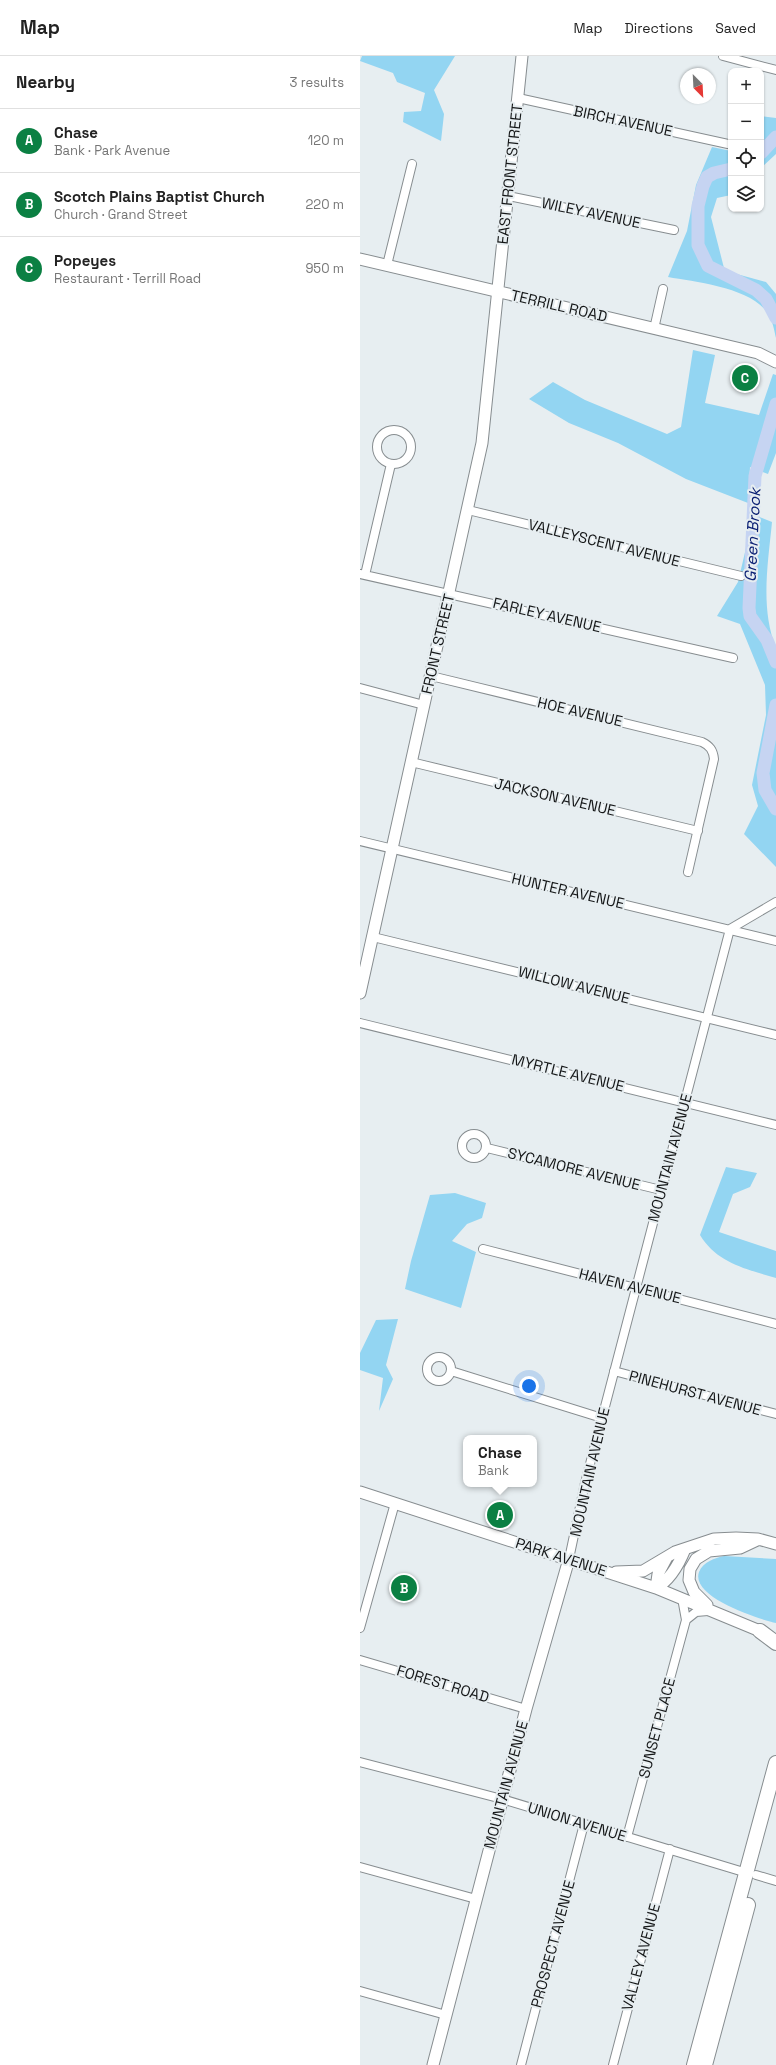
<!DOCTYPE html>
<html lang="en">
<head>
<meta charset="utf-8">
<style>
	:root { --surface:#fff; --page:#f6f6f6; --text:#222; --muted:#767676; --line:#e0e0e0; --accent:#0b8043 }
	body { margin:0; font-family:"Space Grotesk",sans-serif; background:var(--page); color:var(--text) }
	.controls { position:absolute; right:12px; top:12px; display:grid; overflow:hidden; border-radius:8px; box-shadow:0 1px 3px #0004 }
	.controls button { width:36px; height:36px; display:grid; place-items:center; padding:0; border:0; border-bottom:1px solid var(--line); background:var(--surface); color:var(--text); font:20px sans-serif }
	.compass { position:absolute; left:320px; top:12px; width:36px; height:36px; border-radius:50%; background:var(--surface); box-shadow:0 1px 3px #0004; rotate:156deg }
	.you { position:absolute; left:169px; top:1330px; width:14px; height:14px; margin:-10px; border:3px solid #fff; border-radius:50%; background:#1a73e8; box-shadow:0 0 0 6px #1a73e833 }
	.badge { display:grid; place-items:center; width:26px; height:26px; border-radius:50%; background:var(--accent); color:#fff; font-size:13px; font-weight:700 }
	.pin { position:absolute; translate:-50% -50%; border:2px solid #fff; box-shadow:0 1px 4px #0006 }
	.popup { position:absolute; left:103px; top:1379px; width:74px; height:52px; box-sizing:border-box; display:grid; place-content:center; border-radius:8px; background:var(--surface); filter:drop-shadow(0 1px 3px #0005); font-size:13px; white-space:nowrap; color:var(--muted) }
	.popup b { font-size:15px; color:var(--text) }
	.popup::after { content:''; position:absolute; left:50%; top:100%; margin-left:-8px; border:8px solid transparent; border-top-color:var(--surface) }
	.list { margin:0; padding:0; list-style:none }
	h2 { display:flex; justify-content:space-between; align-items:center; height:52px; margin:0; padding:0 16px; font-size:17px }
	h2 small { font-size:13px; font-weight:400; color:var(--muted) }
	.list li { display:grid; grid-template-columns:26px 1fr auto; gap:12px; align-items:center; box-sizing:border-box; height:64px; padding:0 16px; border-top:1px solid var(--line) }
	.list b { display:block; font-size:15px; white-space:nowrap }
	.list p { margin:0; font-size:13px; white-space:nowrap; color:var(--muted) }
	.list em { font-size:13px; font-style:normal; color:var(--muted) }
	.icon { flex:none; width:22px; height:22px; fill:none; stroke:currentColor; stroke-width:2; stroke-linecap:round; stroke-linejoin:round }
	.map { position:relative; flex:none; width:416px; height:2009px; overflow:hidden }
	header { display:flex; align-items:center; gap:24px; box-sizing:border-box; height:56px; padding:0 20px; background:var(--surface); border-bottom:1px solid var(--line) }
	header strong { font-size:19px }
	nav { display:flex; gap:22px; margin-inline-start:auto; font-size:14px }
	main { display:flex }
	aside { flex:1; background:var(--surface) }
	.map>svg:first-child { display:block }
	.green { fill:#93d5f2 }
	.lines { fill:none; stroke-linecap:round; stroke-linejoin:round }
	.river { stroke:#c6d4f2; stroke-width:13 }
	.street-casing { stroke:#878d90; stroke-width:10 }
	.secondary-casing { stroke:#878d90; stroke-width:13 }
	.highway-casing { stroke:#878d90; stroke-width:16 }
	.street { stroke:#fff; stroke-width:8 }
	.secondary { stroke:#fff; stroke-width:11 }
	.highway { stroke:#fff; stroke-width:14 }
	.labels { text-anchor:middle; stroke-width:4; stroke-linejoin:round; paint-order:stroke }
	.street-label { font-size:15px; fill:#151718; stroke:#e7eef1 }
	.water-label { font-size:16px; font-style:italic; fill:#0d2275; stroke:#e7eef1 }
</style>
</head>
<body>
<header>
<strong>Map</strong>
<nav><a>Map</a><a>Directions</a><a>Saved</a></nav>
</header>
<main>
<aside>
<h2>Nearby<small>3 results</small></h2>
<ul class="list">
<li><span class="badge">A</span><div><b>Chase</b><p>Bank · Park Avenue</p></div><em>120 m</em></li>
<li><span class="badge">B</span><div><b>Scotch Plains Baptist Church</b><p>Church · Grand Street</p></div><em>220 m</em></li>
<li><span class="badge">C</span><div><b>Popeyes</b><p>Restaurant · Terrill Road</p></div><em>950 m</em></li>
</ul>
</aside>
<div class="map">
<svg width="416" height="2009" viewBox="0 0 416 2009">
	<rect width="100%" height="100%" fill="#e7eef1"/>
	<path class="green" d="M 2,0 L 95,0 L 74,34 L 84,58 L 81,85 L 43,66 L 44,56 L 61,55 L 65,37 L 37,26 L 33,17 L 0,5 Z
		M 401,60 L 416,62 L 416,98 L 401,112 Z
		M 352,91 L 371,95 L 371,139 L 357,142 L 351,161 L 364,212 L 373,217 L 406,226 L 416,238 L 416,282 C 414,274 413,265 408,258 C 393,232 336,226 308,221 L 327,175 L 336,129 Z
		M 333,294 L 355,299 L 345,347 L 399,359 L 413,318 L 416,319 L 416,397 L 408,418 L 390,411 L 388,447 L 326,423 L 258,387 L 209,367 L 169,343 L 193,326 L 225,344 L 307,378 L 321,371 Z
		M 389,457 L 412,466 C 408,508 400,552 416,592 L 416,811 L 384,778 L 398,750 L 392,729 L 406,659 L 405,629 L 380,568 L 357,560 L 378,526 L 386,492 Z
		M 366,1111 L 397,1117 L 390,1131 L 373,1138 L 359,1176 L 416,1195 L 416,1222 C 386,1213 357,1207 340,1179 Z
		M 95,1137 L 126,1147 L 122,1162 L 107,1168 L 92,1185 L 116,1196 L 101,1252 L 45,1233 L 51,1205 L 70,1139 Z
		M 38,1263 L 26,1309 L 33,1323 L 19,1355 L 23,1322 L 0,1314 L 0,1297 L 16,1264 Z
		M 364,1500 L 416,1503 L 416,1567 C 398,1563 330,1541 339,1516 C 343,1506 355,1502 364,1500 Z"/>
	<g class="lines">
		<path class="river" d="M 401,97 L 416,81
			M 371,113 L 354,117 L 347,121 L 343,130 L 338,150 L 338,189 L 348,210 L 396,234 L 406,243 L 416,262
			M 416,348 L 395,420 L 389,552 L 390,560 L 407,584 L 416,606
			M 416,649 L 403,717 L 405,734 L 416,753"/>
		<g class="street-casing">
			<path id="street" d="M 363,0 L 416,14
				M 158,42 L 368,88
				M 148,140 L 314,174
				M 27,209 L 52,108
				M 294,273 L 303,233
				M17 391a17 17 0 1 1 34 0a17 17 0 1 1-34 0Z
				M 108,454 L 381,520
				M 0,518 L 373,602
				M 5,519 L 31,408
				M 71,620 L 342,686 C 350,690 353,694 354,703 L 328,816
				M 0,632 L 64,649
				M 51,706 L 338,775
				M 0,785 L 416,885
				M 13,881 L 416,979
				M 0,967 L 416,1069
				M102 1090a12 12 0 1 1 24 0a12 12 0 1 1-24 0Z
				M 127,1092 L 301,1134
				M 123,1193 L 416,1268
				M67 1313a12 12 0 1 1 24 0a12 12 0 1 1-24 0Z
				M 91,1315 L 242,1362
				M 254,1315 L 416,1358
				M 209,1503 L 225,1427 L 370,873 L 416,846
				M 326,1564 L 336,1556 L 348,1555
				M 0,1572 L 35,1447
				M 0,1604 L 166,1653
				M 0,1706 L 142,1743 L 387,1817
				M 267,1781 L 326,1564 L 322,1542
				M 0,1811 L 116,1843
				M 396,1819 L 416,1825
				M 0,1935 L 86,1959
				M 161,2009 L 224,1768
				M 253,2009 L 310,1793"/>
		</g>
		<g class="secondary-casing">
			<path id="secondary" d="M 0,203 L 398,297 L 416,306
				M 0,937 L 122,387 L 162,0
				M 0,1436 L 296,1532 L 400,1575
				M 256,1516 L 283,1515 L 315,1496 L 354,1483 L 376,1482 L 398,1483 L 416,1488
				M 296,1532 C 310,1524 319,1508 325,1493
				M 296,1532 L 298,1518 L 306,1503
				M 347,1549 L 334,1536 L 329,1524 L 330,1513 L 336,1503 L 349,1495 L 380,1492 L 397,1484
				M 73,2009 L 166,1653 L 209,1503"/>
		</g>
		<g class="highway-casing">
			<path id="highway" d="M 400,1575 L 416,1587
				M 334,2009 L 416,1707
				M 345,2009 L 388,1849"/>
		</g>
		<use href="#street" class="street"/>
		<use href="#secondary" class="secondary"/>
		<use href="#highway" class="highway"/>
	</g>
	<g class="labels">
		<g class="street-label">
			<text transform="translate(263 65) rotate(12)" y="5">BIRCH AVENUE</text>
			<text transform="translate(150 118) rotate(-84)" y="5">EAST FRONT STREET</text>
			<text transform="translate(231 157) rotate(12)" y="5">WILEY AVENUE</text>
			<text transform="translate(199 250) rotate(13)" y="5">TERRILL ROAD</text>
			<text transform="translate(244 487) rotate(14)" y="5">VALLEYSCENT AVENUE</text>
			<text transform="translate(187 559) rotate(13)" y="5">FARLEY AVENUE</text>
			<text transform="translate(78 588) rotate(-77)" y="5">FRONT STREET</text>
			<text transform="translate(220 656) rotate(13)" y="5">HOE AVENUE</text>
			<text transform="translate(195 741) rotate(13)" y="5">JACKSON AVENUE</text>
			<text transform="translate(208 835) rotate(13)" y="5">HUNTER AVENUE</text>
			<text transform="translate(214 929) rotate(14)" y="5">WILLOW AVENUE</text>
			<text transform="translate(208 1017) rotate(14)" y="5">MYRTLE AVENUE</text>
			<text transform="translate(310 1102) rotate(-75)" y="5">MOUNTAIN AVENUE</text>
			<text transform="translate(214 1113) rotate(14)" y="5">SYCAMORE AVENUE</text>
			<text transform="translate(270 1230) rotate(14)" y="5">HAVEN AVENUE</text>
			<text transform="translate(335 1337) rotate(15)" y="5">PINEHURST AVENUE</text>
			<text transform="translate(230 1416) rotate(-77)" y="5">MOUNTAIN AVENUE</text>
			<text transform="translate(201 1501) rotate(18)" y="5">PARK AVENUE</text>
			<text transform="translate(83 1628) rotate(17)" y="5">FOREST ROAD</text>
			<text transform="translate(297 1672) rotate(-75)" y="5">SUNSET PLACE</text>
			<text transform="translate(146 1729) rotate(-75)" y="5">MOUNTAIN AVENUE</text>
			<text transform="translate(217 1766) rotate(17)" y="5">UNION AVENUE</text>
			<text transform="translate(193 1888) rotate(-75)" y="5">PROSPECT AVENUE</text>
			<text transform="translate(281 1901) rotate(-75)" y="5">VALLEY AVENUE</text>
		</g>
		<g class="water-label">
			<text transform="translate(392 479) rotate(-87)" y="6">Green Brook</text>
		</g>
	</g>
</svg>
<div class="controls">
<button>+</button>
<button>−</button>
<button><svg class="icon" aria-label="locate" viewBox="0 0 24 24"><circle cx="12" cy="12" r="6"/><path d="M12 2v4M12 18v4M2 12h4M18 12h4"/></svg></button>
<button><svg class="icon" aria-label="layers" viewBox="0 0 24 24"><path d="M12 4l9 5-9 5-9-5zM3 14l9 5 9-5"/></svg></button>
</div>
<svg class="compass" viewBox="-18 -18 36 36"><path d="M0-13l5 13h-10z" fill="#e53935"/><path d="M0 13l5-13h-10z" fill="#767676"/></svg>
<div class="you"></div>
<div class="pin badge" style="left:140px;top:1459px">A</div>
<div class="popup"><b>Chase</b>Bank</div>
<div class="pin badge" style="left:44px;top:1532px">B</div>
<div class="pin badge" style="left:385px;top:322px">C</div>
</div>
</main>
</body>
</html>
